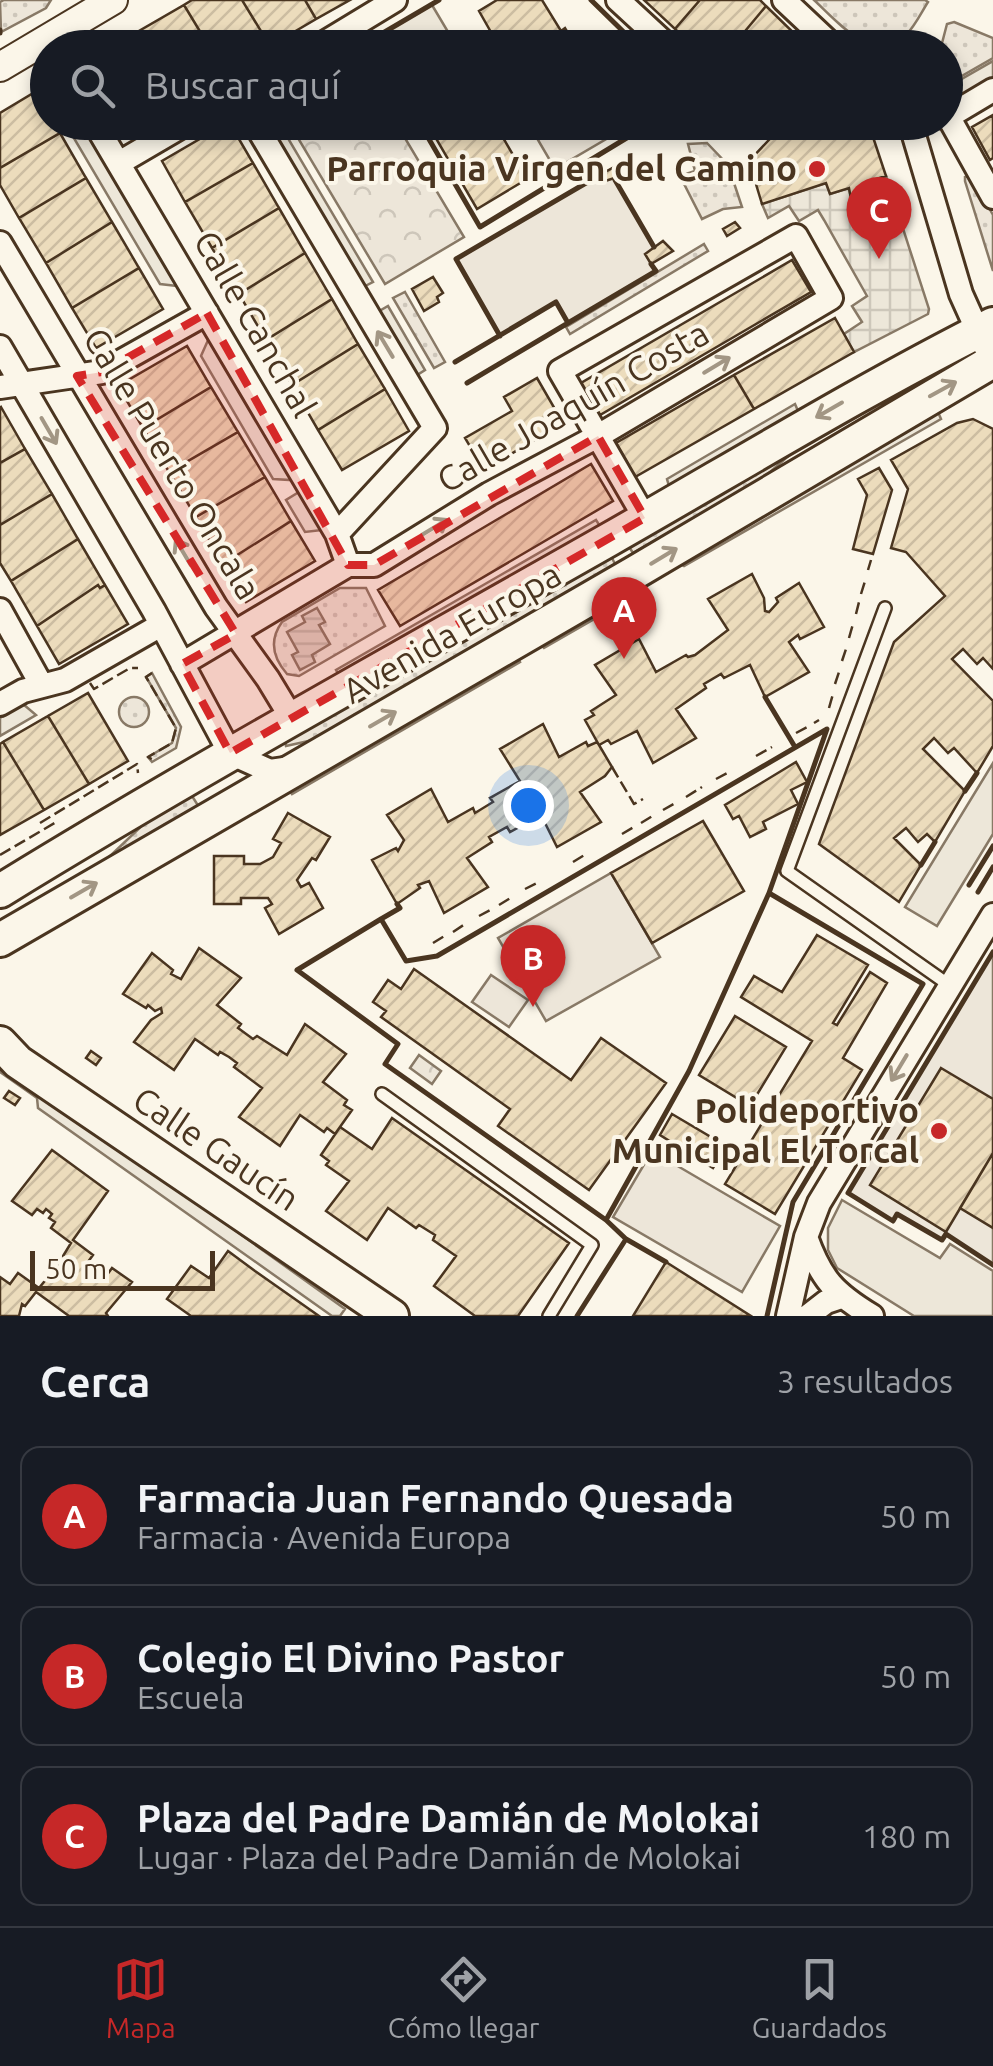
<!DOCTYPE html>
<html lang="es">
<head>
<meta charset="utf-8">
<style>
	:root { --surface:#171b24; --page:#20242c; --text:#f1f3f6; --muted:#9ea1a6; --line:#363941; --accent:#c62828 }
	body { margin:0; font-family:Ubuntu,sans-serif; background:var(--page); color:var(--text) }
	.scale { position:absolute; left:30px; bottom:25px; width:185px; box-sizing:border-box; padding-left:10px; border:5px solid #4a3520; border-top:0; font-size:28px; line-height:35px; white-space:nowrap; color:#4a3520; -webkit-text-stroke:8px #fbf6e9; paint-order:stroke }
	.you { position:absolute; left:528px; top:805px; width:35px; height:35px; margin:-25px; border:8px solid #fff; border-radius:50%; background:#1a73e8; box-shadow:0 0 0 15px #1a73e833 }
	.badge { display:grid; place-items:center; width:65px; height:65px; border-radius:50%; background:var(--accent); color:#fff; font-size:32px; font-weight:700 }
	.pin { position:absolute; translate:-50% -82px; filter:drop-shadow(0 2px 5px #0008) }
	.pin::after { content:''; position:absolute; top:52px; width:35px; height:30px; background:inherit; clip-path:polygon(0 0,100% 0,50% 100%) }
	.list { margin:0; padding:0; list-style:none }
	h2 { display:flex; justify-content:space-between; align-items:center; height:130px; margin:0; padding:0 40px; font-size:42px }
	h2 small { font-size:32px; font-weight:400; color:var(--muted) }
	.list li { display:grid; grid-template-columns:65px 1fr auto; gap:30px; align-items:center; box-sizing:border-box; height:140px; margin:0 20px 20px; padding:0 20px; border:2px solid var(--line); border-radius:20px }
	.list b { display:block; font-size:38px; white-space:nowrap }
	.list p { margin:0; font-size:32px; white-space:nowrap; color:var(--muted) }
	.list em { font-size:32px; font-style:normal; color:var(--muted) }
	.icon { flex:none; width:55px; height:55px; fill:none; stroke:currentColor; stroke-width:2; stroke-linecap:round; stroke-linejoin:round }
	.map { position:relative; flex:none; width:993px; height:1316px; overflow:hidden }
	.search { position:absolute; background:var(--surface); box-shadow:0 5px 15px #0003; left:30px; right:30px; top:30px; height:110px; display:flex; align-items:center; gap:25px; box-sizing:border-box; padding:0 35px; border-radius:55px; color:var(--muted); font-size:38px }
	.sheet { height:610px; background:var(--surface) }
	nav { display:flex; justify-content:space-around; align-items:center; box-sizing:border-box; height:140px; border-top:2px solid var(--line); background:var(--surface); font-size:28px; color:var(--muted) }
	nav a { display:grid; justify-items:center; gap:5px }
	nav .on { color:var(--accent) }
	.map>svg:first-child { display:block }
	.grass { fill:url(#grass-dots); stroke:#887966; stroke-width:2.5 }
	.forest { fill:url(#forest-crowns); stroke:#887966; stroke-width:2.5 }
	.pitch { fill:#ede6d9; stroke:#887966; stroke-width:2.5 }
	.parking { fill:#ede7d9; stroke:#887966; stroke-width:2.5 }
	.plaza { fill:url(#plaza-grid); stroke:#887966; stroke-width:2.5 }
	.water { fill:url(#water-rules); stroke:#887966; stroke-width:2.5 }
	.building { fill:url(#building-hatch); stroke:#4a3520; stroke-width:2.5 }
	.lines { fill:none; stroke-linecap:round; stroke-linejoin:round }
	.service-casing { stroke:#4a3520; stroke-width:16 }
	.minor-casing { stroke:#4a3520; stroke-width:28 }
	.tertiary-casing { stroke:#4a3520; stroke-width:32 }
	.secondary-casing { stroke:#4a3520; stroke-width:38 }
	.service { stroke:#fbf6e9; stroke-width:11 }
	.minor { stroke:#fbf6e9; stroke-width:22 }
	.tertiary { stroke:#fbf6e9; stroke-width:28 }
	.secondary { stroke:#fbf6e9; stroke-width:32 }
	.fence { stroke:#4a3520; stroke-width:2.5; stroke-dasharray:12 5; stroke-linecap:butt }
	.wall { stroke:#4a3520; stroke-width:5 }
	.oneway { stroke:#a29684 }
	.marked { fill:#d62828; fill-opacity:0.2; stroke:#d62828; stroke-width:8; stroke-dasharray:20 12; stroke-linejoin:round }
	.poi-dot { fill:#c62828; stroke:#fbf6e9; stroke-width:4 }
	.labels { text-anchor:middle; stroke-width:8; stroke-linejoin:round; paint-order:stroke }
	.poi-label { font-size:35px; font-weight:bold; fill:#4a3520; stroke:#fbf6e9; text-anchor:end }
	.street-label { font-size:35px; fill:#4a3520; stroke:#fbf6e9 }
</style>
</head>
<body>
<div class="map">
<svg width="993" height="1316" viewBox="0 0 993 1316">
	<defs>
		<pattern id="grass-dots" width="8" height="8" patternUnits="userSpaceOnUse" patternTransform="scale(2.5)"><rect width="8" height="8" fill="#ede6d9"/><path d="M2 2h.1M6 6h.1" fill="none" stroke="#cdc6ba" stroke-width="1.8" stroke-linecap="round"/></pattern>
		<pattern id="forest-crowns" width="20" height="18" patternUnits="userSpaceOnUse" patternTransform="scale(2.5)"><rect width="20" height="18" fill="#ede6d9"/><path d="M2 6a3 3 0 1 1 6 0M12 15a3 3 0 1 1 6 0" fill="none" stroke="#cdc6ba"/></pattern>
		<pattern id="plaza-grid" width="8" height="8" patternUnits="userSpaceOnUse" patternTransform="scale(2.5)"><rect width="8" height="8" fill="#ede7d9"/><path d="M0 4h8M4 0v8" fill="none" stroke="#cdc7ba"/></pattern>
		<pattern id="water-rules" width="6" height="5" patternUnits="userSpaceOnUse" patternTransform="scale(2.5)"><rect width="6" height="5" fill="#dcd4c6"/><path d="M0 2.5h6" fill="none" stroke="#beb7aa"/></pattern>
		<pattern id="building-hatch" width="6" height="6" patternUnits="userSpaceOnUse" patternTransform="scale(2.5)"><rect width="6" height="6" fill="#ecdcbc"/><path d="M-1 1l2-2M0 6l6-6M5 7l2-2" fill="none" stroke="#ccbda1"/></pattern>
	</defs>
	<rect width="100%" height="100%" fill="#fbf6e9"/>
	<path class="grass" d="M 4,0 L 51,0 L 46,8 L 1,32 L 0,2 Z
		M 814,0 L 925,0 L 928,2 C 921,13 915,26 906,35 C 875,68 836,20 814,0 Z
		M 954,22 L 993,38 L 993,58 L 946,85 L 946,48 L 941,47 L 947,24 Z
		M 707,143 L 728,165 L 742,207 L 723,209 L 702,219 L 680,176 L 695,171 L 688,144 Z
		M 971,176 L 993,215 L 993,271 L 965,181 L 965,177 Z
		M 704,244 L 708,251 L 570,334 L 566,327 Z
		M 405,292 L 445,362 L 434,368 L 393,298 Z
		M 803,443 L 760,481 L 633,553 L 626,542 Z
		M 610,554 L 615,564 L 313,740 L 286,746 L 285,741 Z
		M 340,588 L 366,588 L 385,626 L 299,676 L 287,674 C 273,658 269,640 282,622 Z
		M 152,673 L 181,727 L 176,748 L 152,762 L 148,757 L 172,743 L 176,728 L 146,677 Z
		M119 712a15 15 0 1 1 30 0a15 15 0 1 1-30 0Z
		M 192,796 L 199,807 L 107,859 L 151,817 Z"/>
	<path class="forest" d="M 289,123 L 396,123 L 464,237 L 385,284 Z
		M 419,1055 L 441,1071 L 432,1084 L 410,1068 Z"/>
	<path class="pitch" d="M 569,122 L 606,123 L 613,135 L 555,169 L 538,140 Z
		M 598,176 L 602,182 L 613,176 L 655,249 L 646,255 L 656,271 L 568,323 L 556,302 L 500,336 L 456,259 Z
		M 611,873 L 660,957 L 546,1021 L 498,938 Z
		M 993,952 L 993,1265 L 946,1235 L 942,1240 L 897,1214 L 893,1221 L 848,1193 Z
		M 491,975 L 528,1000 L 509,1027 L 472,1002 Z
		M 652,1151 L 780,1226 L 742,1292 L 613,1217 Z"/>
	<path class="parking" d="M 432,5 L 457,47 L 375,47 L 371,40 Z
		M 993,61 L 993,78 L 946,106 L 946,88 Z
		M 65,123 L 82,123 L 177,286 L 160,284 Z
		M 264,123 L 279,123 L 373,282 L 361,288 Z
		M 388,306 L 425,370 L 414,377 L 376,313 Z
		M 209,338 L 291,480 L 273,479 L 201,356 Z
		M 795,404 L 798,411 L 669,486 L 667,479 Z
		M 938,412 L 941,419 L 684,566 L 677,562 Z
		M 299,492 L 322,530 L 305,532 L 286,500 Z
		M 596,520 L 600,526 L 340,677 L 336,670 Z
		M 635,586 L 636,595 L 544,648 L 539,642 Z
		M 516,655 L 520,662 L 292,794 L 288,788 Z
		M 23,704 L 36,715 L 0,736 L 0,718 Z
		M 993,763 L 993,834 L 937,926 L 905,907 Z
		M 0,1062 L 345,1309 L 340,1316 L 332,1316 L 38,1108 L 37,1098 L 0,1072 Z
		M 842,1200 L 940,1258 L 950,1244 L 993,1271 L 993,1316 L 914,1316 L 837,1268 L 828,1250 L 828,1228 Z"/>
	<path class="plaza" d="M 886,176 L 929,309 L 928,314 L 854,352 L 844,334 L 862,322 L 852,306 L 867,296 L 824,220 L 818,210 L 799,221 L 789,206 L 768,218 L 762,204 L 826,183 L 830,194 L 849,188 L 851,198 L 869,193 L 866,182 Z"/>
	<path class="water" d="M 317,608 L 325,622 L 319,625 L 330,644 L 312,655 L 315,662 L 300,670 L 292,655 L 298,652 L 287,632 L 305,622 L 302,616 Z"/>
	<path class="building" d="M 192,0 L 242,0 L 270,46 L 210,48 L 184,5 Z
		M 242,0 L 305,0 L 316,19 L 270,46 Z
		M 305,0 L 350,0 L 316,19 Z
		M 497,0 L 542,0 L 561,31 L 565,28 L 574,43 L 570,48 L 500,48 L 479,11 Z
		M 644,0 L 700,0 L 675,29 Z
		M 700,0 L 760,0 L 766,6 L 731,48 L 694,48 L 675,29 Z
		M 184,5 L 210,48 L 149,48 L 139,31 Z
		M 766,6 L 800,39 L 792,48 L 731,48 Z
		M 139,31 L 149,48 L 110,48 L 119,42 Z
		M 35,92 L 48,113 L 48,122 L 53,122 L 60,133 L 0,168 L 0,113 Z
		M 993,115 L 993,158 L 990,160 L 972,127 Z
		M 229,122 L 253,163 L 185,202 L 162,161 Z
		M 455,122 L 494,122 L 527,179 L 477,209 L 434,135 Z
		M 868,122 L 886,176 L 866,182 L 870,193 L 851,199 L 849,188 L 830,194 L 826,183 L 762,204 L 749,161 L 784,124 Z
		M 60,133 L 86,178 L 19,218 L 0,185 L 0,168 Z
		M 253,163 L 279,208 L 212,248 L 185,202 Z
		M 618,165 L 624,175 L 602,182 L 598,176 Z
		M 86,178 L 112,222 L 46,263 L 19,218 Z
		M 279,208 L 305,253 L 239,294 L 212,248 Z
		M 112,222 L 139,268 L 72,308 L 46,263 Z
		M 735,222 L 740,228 L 727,236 L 723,229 Z
		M 663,241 L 673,251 L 651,264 L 645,254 Z
		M 305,253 L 332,299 L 266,340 L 239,294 Z
		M 792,260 L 811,292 L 600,415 L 581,383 Z
		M 139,268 L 163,309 L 96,348 L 72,308 Z
		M 433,277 L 443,293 L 437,297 L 439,302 L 424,311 L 412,289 Z
		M 332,299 L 358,344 L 292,385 L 266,340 Z
		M 835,318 L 854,352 L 754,409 L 734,375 Z
		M 358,344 L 385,389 L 318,430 L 292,385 Z
		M 187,346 L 211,387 L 143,428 L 118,386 Z
		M 734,375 L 754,409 L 635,477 L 616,443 Z
		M 537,378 L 563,423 L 484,470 L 465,438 L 512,411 L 504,397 Z
		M 211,387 L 238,432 L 169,472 L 143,428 Z
		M 385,389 L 409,431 L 342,470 L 318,430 Z
		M 1,407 L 25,449 L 0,463 L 0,408 Z
		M 973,419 L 993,429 L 993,669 L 983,658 L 977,664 L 963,649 L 952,659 L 993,701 L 993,746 L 977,773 L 954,748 L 948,753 L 934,738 L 923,749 L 965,791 L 935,842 L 927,834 L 918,842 L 906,828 L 894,838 L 921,865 L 899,902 L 819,844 L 894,642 L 945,596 L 906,552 L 891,548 L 908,489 L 891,460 L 957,423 Z
		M 238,432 L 265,477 L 196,517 L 169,472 Z
		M 25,449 L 52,494 L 0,525 L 0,463 Z
		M 591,464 L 613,501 L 400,626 L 378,590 Z
		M 879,468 L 892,490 L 873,554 L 853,549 L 867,495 L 858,479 Z
		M 265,477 L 291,521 L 223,564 L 196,517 Z
		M 52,494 L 78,539 L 11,581 L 0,563 L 0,525 Z
		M 291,521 L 315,561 L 246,602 L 223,564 Z
		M 78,539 L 105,585 L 100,588 L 98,585 L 37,626 L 11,581 Z
		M 752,574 L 764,598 L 765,611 L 769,612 L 778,602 L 776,598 L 799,583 L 824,627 L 800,639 L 798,635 L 789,642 L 809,672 L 765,697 L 750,665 L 724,678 L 721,674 L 704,684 L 706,688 L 676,709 L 696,738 L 653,763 L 637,731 L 611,744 L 608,740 L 599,745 L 585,720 L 594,715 L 591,711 L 616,695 L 595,665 L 639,639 L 656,672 L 686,655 L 688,657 L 695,655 L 728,630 L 708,599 Z
		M 98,585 L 100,588 L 105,585 L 128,624 L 59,664 L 37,626 Z
		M 88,693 L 128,761 L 89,784 L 48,716 Z
		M 48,716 L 89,784 L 44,810 L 3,742 Z
		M 543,724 L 559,757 L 586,742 L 588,746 L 597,742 L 599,745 L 612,767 L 605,776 L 580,792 L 601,822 L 557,847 L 541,815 L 510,832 L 507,827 L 489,837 L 492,842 L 467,858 L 488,887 L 444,913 L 429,881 L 418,885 L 420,888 L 397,904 L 372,860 L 396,848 L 398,851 L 404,840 L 387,815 L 431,789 L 448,822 L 473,808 L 475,813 L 493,802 L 490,798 L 520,781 L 500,749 Z
		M 3,742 L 44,810 L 0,835 L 0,744 Z
		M 796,762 L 807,782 L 791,790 L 798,804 L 763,822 L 766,829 L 750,837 L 739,816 L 733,819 L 725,805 Z
		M 288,813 L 330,837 L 316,860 L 312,858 L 297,880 L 301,887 L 309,883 L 323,908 L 279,934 L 265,908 L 272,904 L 268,898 L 241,898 L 241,904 L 214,904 L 214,856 L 244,856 L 244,864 L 260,864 L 273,857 L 281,843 L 273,839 Z
		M 703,821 L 744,891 L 652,943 L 611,873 Z
		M 817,935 L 868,965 L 833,1023 L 837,1025 L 870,972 L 887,983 L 843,1058 L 862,1070 L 775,1214 L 725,1184 L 812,1041 L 741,997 L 754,976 L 782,992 Z
		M 199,948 L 241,978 L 217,1005 L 241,1024 L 238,1028 L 253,1039 L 257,1036 L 287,1055 L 305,1024 L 346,1054 L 323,1082 L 347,1100 L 344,1105 L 352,1110 L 335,1134 L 327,1128 L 324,1132 L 300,1115 L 280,1146 L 239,1117 L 262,1088 L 234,1067 L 237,1063 L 229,1057 L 220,1052 L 218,1055 L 195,1039 L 174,1070 L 134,1042 L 151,1020 L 162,1013 L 161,1008 L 155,1011 L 148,1005 L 146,1008 L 123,994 L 152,953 L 173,970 L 171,974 L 181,979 Z
		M 414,969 L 571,1080 L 601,1038 L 666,1083 L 589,1190 L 498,1126 L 510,1109 L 381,1017 L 386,1011 L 373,1002 L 388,980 L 401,989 Z
		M 735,1016 L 786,1047 L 750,1106 L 699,1075 Z
		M 91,1051 L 101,1058 L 96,1065 L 86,1058 Z
		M 941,1068 L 993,1099 L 993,1153 L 946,1232 L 870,1185 Z
		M 9,1091 L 20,1098 L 15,1105 L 4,1098 Z
		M 672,1114 L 726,1146 L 713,1168 L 660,1135 Z
		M 392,1118 L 569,1243 L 518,1316 L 475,1316 L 434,1286 L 456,1256 L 433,1240 L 435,1235 L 419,1225 L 416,1228 L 388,1208 L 367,1240 L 326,1211 L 349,1181 L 326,1165 L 329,1161 L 321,1155 L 340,1127 L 372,1149 Z
		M 52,1150 L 108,1191 L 73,1240 L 93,1255 L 85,1266 L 104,1279 L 112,1268 L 132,1282 L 106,1313 L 108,1316 L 69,1316 L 36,1292 L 25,1306 L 22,1304 L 19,1316 L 0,1316 L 0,1277 L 10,1284 L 18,1273 L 39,1288 L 57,1266 L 71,1243 L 51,1228 L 55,1222 L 49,1218 L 52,1214 L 46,1209 L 43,1213 L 37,1209 L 32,1215 L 12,1201 Z
		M 993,1153 L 993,1228 L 960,1208 Z
		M 228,1251 L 255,1271 L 319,1316 L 191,1316 L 167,1299 L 191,1266 L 209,1278 Z
		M 666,1262 L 751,1316 L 633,1316 Z"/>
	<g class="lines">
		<g class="service-casing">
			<path id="service" d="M 885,608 L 787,871 L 949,985
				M 382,1094 L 592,1245 L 549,1316"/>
		</g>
		<g class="minor-casing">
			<path id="minor" d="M 618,0 L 670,48
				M 784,0 L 835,48
				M 316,48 L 395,0
				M 948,116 L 993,197
				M 946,118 L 993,90
				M 94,122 L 337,534 L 348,565
				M 254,122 L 435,428 L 337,534
				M 910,122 L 961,294 L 984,345
				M 119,163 L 189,122
				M 0,243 L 216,607 L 268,679 L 291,717
				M 0,347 L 154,611 L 230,753 L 270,771 L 291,768
				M 0,387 L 102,372 L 207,313
				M 348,565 L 374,565 L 489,494 L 598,436 L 831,298 L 796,236 L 560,371 L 645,518
				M 0,610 L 42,686
				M 182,664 L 348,565
				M 0,704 L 23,691 L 65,680 L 161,625
				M 806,1237 C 821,1279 834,1293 872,1316
				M 788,1316 L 806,1237 L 819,1203 L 993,915
				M 808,1316 L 826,1302 L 841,1297"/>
		</g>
		<g class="tertiary-casing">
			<path id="tertiary" d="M 0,67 L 113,0"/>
		</g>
		<g class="secondary-casing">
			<path id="secondary" d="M 0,891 C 200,768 406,655 610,539 C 738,466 862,390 993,324
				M 0,940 L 634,573 L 993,361
				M 0,1043 L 18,1062 L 392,1316"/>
		</g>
		<use href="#service" class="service"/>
		<use href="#minor" class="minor"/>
		<use href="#tertiary" class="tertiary"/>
		<use href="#secondary" class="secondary"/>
		<path class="fence" d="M 868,570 L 871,560
			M 861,594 L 865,581
			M 856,614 L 859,602
			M 849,638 L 853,624
			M 842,661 L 847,646
			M 152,673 L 146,677 L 176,728 L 172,743 L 148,757 L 155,761
			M 90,683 L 94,689 L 130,668 L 138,668
			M 835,684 L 840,669
			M 829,708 L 833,694
			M 814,723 L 819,720
			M 796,733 L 809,726
			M 756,756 L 772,747
			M 612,767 L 634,804 L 643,799
			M 716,779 L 729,772
			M 686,797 L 702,787
			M 663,810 L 677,802
			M 40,823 L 137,764 L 138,773
			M 641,823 L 654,815
			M 622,834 L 634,827
			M 0,855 L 58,821
			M 573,862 L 586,854
			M 525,889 L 539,882
			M 499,905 L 512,897
			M 479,916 L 492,909
			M 453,932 L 465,924
			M 433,943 L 446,935"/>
		<path class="wall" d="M 591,0 L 640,48
			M 0,30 L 0,33
			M 375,48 L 371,40 L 439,0
			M 419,122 L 480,227 L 653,122
			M 615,180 L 654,247
			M 568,323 L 656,271 L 651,264
			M 500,336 L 456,259 L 598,176
			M 455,362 L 556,302 L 568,323 L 467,383
			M 765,697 L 795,747
			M 965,791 L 977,773
			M 921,865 L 935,842
			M 969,885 L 993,846
			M 978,892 L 993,867
			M 381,919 L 400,908 L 397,904
			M 993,952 L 848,1193 L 893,1221 L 897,1214 L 942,1240 L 946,1234 L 993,1265
			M 606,1220 L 385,1064 L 398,1044 L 297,970 L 381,919 L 406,961 L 437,956 L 827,729 L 769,893
			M 626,1239 L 606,1220 L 689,1071 L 769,893 L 923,984 L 793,1202 L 767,1316
			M 577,1316 L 626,1239 L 666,1262"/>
	</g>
	<defs><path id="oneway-shaft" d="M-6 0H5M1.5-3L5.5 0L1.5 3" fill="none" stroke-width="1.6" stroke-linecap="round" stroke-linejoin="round" transform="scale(2.5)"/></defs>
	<g class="oneway">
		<use href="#oneway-shaft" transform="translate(385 344) rotate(-121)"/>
		<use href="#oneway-shaft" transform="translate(717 365) rotate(-31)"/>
		<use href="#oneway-shaft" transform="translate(943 389) rotate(-29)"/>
		<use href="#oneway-shaft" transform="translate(829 410) rotate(150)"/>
		<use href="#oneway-shaft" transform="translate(49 431) rotate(60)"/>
		<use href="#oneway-shaft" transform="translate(435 527) rotate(-31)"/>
		<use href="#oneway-shaft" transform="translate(183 552) rotate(-121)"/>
		<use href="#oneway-shaft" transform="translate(664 556) rotate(-31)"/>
		<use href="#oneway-shaft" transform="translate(383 719) rotate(-30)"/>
		<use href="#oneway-shaft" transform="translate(84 890) rotate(-30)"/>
		<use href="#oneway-shaft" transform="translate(899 1068) rotate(121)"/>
	</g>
	<path class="marked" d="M 207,313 L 348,565 L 374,565 L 598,436 L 645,518 L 230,753 L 182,664 L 236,634 L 77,376 L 102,372 Z"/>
	<g class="poi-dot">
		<circle cx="817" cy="169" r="10"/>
		<circle cx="939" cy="1131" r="10"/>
	</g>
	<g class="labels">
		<g class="poi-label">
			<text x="797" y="181">Parroquia Virgen del Camino</text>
			<text x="919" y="1123">Polideportivo<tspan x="919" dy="40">Municipal El Torcal</tspan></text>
		</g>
		<g class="street-label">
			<text transform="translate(255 324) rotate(60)" y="12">Calle Canchal</text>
			<text transform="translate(573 407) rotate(-30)" y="12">Calle Joaquín Costa</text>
			<text transform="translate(172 464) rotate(59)" y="12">Calle Puerto Oncala</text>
			<text transform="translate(452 633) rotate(-30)" y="12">Avenida Europa</text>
			<text transform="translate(216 1149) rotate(34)" y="12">Calle Gaucín</text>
		</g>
	</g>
</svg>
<div class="scale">50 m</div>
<div class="you"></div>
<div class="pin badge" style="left:624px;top:659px">A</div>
<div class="pin badge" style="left:533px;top:1007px">B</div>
<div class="pin badge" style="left:879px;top:259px">C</div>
<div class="search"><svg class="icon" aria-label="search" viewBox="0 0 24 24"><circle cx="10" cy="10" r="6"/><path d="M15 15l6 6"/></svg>Buscar aquí</div>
</div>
<section class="sheet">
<h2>Cerca<small>3 resultados</small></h2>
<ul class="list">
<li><span class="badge">A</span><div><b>Farmacia Juan Fernando Quesada</b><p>Farmacia · Avenida Europa</p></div><em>50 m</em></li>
<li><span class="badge">B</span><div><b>Colegio El Divino Pastor</b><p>Escuela</p></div><em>50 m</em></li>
<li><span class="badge">C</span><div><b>Plaza del Padre Damián de Molokai</b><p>Lugar · Plaza del Padre Damián de Molokai</p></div><em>180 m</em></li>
</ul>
</section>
<nav>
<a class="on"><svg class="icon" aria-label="map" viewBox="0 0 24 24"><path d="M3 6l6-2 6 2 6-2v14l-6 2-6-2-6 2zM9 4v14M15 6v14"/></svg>Mapa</a>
<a><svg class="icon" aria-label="directions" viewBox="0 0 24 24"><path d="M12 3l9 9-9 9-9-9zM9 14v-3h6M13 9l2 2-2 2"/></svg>Cómo llegar</a>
<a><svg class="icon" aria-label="saved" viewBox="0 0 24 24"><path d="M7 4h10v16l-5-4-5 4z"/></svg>Guardados</a>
</nav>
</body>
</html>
